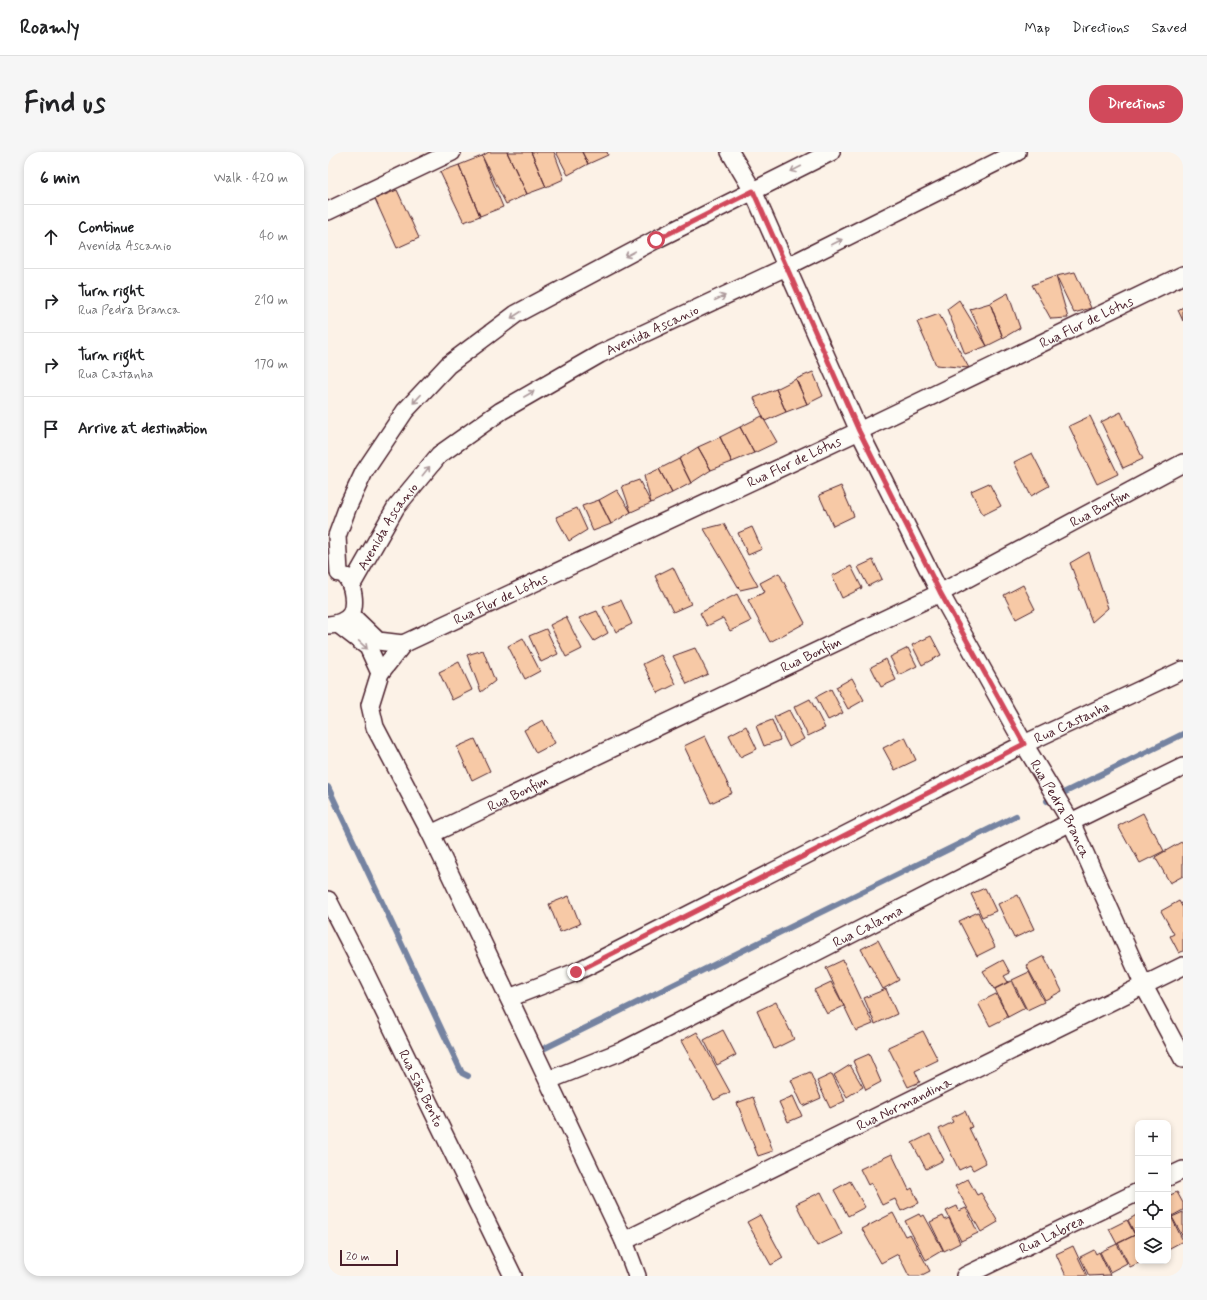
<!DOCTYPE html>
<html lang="en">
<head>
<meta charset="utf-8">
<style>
	:root { --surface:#fff; --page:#f6f6f6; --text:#202124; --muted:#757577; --line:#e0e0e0; --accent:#d1495b }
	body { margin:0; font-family:Mynerve,sans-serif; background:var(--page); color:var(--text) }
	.controls { position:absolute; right:12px; bottom:12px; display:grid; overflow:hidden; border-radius:8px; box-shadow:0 2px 6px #0003 }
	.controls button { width:36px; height:36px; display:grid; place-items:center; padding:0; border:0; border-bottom:1px solid var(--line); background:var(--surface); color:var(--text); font:20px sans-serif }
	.scale { position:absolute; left:12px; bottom:10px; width:58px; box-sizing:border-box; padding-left:4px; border:2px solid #4a1f2b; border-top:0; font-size:11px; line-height:14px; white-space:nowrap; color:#4a1f2b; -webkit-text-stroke:3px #fdfcf7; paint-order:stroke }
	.stop { position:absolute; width:12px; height:12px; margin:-9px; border:3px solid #d1495b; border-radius:50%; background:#fff }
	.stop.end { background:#d1495b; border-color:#fff; box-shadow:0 1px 4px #0008 }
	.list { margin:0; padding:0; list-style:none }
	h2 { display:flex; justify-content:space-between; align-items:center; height:52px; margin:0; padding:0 16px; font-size:17px }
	h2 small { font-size:13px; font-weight:400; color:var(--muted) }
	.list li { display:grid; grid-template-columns:26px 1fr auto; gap:12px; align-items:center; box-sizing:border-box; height:64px; padding:0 16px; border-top:1px solid var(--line) }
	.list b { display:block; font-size:15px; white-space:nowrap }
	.list p { margin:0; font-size:13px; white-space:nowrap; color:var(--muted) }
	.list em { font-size:13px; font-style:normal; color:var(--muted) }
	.icon { flex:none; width:22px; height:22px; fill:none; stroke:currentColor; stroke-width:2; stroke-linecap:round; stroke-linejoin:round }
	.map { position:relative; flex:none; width:855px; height:1124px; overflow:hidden; border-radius:16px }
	header { display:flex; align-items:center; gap:24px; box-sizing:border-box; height:56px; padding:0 20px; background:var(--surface); border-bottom:1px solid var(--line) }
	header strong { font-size:19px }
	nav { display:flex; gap:22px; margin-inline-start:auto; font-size:14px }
	.intro { display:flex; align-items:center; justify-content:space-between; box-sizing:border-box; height:96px; padding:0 24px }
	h1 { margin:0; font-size:28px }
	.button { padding:10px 18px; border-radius:16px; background:var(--accent); color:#fff; font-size:14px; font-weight:700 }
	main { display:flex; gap:24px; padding:0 24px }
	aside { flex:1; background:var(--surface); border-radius:16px; box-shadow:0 2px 6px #0003 }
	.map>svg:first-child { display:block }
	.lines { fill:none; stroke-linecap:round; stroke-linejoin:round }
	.stream { stroke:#7583a1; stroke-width:6 }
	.building { fill:#f7c9a6; stroke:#4a1f2b }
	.street-casing { stroke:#4a1f2b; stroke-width:20 }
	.street { stroke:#fdfcf7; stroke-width:17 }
	.oneway { stroke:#ac999b }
	.route { stroke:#d1495b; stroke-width:5 }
	.labels { text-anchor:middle; stroke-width:4; stroke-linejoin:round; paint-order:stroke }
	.street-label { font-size:14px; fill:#4a1f2b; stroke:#fdfcf7 }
</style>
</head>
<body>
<header>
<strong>Roamly</strong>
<nav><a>Map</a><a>Directions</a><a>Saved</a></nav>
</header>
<div class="intro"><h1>Find us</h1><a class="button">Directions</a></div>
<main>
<aside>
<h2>6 min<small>Walk · 420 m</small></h2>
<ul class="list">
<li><svg class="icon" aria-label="ahead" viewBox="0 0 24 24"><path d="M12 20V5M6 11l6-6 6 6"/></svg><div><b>Continue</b><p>Avenida Ascanio</p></div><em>40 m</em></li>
<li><svg class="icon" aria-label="right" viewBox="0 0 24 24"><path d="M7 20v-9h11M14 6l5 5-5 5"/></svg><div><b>Turn right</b><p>Rua Pedra Branca</p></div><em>210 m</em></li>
<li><svg class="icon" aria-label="right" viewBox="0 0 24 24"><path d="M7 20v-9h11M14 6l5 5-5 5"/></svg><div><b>Turn right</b><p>Rua Castanha</p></div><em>170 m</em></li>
<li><svg class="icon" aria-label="arrive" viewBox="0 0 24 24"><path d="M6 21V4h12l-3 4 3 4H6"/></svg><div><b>Arrive at destination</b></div></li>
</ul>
</aside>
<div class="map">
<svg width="855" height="1124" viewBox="0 0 855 1124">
	<rect width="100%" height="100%" fill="#fcf2e7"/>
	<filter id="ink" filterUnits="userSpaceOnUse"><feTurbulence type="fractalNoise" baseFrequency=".025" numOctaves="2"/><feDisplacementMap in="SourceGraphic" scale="8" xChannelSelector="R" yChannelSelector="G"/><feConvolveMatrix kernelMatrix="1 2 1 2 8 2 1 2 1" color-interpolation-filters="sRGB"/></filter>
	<g filter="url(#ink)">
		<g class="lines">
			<path class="stream" d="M 0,635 L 134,921 L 140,924
				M 719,649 L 855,582
				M 207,901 L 688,664"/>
		</g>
		<path class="building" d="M 161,0 L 179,0 L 199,42 L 178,52 L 154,4 Z
			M 179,0 L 203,0 L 218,35 L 199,42 Z
			M 203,0 L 226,0 L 236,27 L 218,35 Z
			M 228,0 L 254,0 L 260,12 L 240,23 Z
			M 254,0 L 279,0 L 280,3 L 260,12 Z
			M 154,4 L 175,55 L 152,64 L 131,13 Z
			M 131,13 L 152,64 L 136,70 L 112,20 Z
			M 69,38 L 91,86 L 69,96 L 47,47 Z
			M 747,120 L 763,156 L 746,161 L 728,124 Z
			M 728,124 L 740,166 L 723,167 L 704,133 Z
			M 680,141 L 692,176 L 675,186 L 662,151 Z
			M 631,148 L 659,194 L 637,202 L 619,157 Z
			M 662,151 L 675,186 L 659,194 L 642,157 Z
			M 855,155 L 855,169 L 850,158 Z
			M 611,162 L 641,216 L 608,213 L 589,170 Z
			M 485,220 L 495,244 L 479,252 L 468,227 Z
			M 468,227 L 479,252 L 458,260 L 448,237 Z
			M 448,237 L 458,260 L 437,269 L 426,246 Z
			M 793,260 L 815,307 L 795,316 L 773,270 Z
			M 434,264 L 449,290 L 426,301 L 412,275 Z
			M 762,264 L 790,322 L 769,332 L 741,274 Z
			M 412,275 L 426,301 L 404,310 L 392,285 Z
			M 392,285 L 404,310 L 383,318 L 370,295 Z
			M 370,295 L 383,318 L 363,331 L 351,307 Z
			M 704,301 L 721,334 L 703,344 L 686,310 Z
			M 351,307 L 363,331 L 344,341 L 331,317 Z
			M 331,317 L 344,341 L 323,351 L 316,324 Z
			M 311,328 L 323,351 L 303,360 L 294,334 Z
			M 661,331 L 673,354 L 655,363 L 643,339 Z
			M 513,334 L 526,364 L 505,374 L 491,343 Z
			M 289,338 L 303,360 L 283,372 L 271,348 Z
			M 271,348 L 283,372 L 265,379 L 254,354 Z
			M 249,356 L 259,378 L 241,389 L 228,365 Z
			M 396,372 L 430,434 L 412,438 L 376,377 Z
			M 424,375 L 434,397 L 420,403 L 410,381 Z
			M 761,400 L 780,456 L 764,470 L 742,411 Z
			M 545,408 L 554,427 L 540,434 L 530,415 Z
			M 523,414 L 534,436 L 514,446 L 504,424 Z
			M 345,415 L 363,452 L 345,460 L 327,424 Z
			M 451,421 L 477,471 L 442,490 L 420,448 L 437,440 L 432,431 Z
			M 695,433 L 707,457 L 688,467 L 676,443 Z
			M 409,442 L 423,469 L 402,479 L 395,466 L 379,474 L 372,461 Z
			M 293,448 L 304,472 L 288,480 L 275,455 Z
			M 269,459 L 280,481 L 266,489 L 251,466 Z
			M 238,465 L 254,497 L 238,505 L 222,473 Z
			M 218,477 L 230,502 L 213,510 L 201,484 Z
			M 603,484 L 613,503 L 594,513 L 584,493 Z
			M 195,486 L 212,519 L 197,527 L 180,494 Z
			M 367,496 L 380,522 L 359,532 L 345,504 Z
			M 580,496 L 589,514 L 571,523 L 562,505 Z
			M 155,498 L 167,529 L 153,540 L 139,503 Z
			M 333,503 L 348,532 L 330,541 L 315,512 Z
			M 558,507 L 568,528 L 553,535 L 543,515 Z
			M 131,510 L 144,538 L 124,548 L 111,520 Z
			M 524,526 L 536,548 L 520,557 L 508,535 Z
			M 503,537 L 515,561 L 500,568 L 488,545 Z
			M 482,547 L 497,576 L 480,584 L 466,555 Z
			M 461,558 L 476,587 L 461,595 L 446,565 Z
			M 215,568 L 227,591 L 208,601 L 196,578 Z
			M 444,568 L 452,588 L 436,594 L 428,574 Z
			M 418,574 L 429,597 L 412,605 L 401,583 Z
			M 377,584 L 404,641 L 383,651 L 356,594 Z
			M 577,585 L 588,608 L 567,618 L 555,596 Z
			M 147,587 L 162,619 L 144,628 L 129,595 Z
			M 815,661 L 825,681 L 826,680 L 836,699 L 812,711 L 801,691 L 800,692 L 790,674 Z
			M 855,689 L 855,724 L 842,731 L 827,705 Z
			M 657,736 L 668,759 L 654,765 L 643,742 Z
			M 690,743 L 706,777 L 686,786 L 670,752 Z
			M 241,744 L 252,772 L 232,780 L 221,752 Z
			M 851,749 L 855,756 L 855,799 L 851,801 L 842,784 L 846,782 L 833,759 Z
			M 650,760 L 667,795 L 649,804 L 631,769 Z
			M 550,788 L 571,828 L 555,837 L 533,797 Z
			M 716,804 L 734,839 L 717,848 L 698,813 Z
			M 515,808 L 545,872 L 528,879 L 498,816 Z
			M 675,808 L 682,821 L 676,824 L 680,830 L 666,837 L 655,819 Z
			M 701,820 L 716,850 L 699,858 L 684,828 Z
			M 683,829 L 697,856 L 680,865 L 667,837 Z
			M 503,830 L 516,854 L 499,862 L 486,838 Z
			M 558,837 L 569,862 L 547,872 L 536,846 Z
			M 668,842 L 680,865 L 662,874 L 650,851 Z
			M 448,850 L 466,887 L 446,897 L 429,859 Z
			M 395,878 L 408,903 L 389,913 L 376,888 Z
			M 595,879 L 610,908 L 587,919 L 592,930 L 580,935 L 560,895 Z
			M 369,880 L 402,940 L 386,948 L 353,889 Z
			M 541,902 L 553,930 L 538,938 L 525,909 Z
			M 522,913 L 535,935 L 519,945 L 506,923 Z
			M 482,920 L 493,946 L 475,954 L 463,928 Z
			M 504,922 L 517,949 L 502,956 L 489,929 Z
			M 465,944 L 474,964 L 460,970 L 451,950 Z
			M 425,945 L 445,999 L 430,1004 L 409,951 Z
			M 637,959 L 644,975 L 641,976 L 658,1011 L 645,1018 L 642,1013 L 631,1018 L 611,977 L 625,970 L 623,966 Z
			M 602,982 L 616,1008 L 598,1017 L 584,991 Z
			M 564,1002 L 581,1038 L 584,1036 L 591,1051 L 573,1059 L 567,1047 L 554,1053 L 543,1031 L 540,1033 L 532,1017 Z
			M 640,1027 L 649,1043 L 653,1041 L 670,1070 L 653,1080 L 627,1034 Z
			M 522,1029 L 537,1055 L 520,1064 L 506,1038 Z
			M 493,1040 L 514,1082 L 489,1094 L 468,1052 Z
			M 849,1040 L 855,1051 L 855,1058 L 844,1064 L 840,1057 L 840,1044 Z
			M 629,1054 L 631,1059 L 638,1056 L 650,1081 L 633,1089 L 618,1059 Z
			M 855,1060 L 855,1085 L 844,1065 Z
			M 565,1061 L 577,1084 L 582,1082 L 602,1119 L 592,1124 L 581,1124 L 570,1102 L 553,1111 L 534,1077 Z
			M 591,1062 L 593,1065 L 596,1063 L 615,1098 L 598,1108 L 577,1069 Z
			M 810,1062 L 810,1080 L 807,1082 L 800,1068 Z
			M 432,1063 L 455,1106 L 443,1113 L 419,1070 Z
			M 615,1064 L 617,1068 L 621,1066 L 632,1091 L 616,1099 L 602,1070 Z
			M 843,1064 L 855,1089 L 840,1097 L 840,1066 Z
			M 799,1068 L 807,1083 L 789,1092 L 781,1077 Z
			M 807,1083 L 810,1089 L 810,1109 L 815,1109 L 802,1115 L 790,1091 Z
			M 789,1092 L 799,1111 L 782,1120 L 772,1100 Z
			M 745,1094 L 759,1124 L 738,1124 L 728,1102 Z
			M 766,1098 L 768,1102 L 771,1100 L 782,1123 L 761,1124 L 752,1105 Z"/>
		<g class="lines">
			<g class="street-casing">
				<g id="street">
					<path id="s1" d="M 402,0 L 425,39 L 531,279 L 612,441 L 696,592 L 743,670 L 816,834 L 855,907"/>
					<path d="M 0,59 L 124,0"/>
					<path d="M 11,421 L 9,384 L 20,354 L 36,320 L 77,259 L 120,213 L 188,162 L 327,88 L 503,0"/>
					<path id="s2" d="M 23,434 L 68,355 L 111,303 L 173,259 L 272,202 L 458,115 L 689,0"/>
					<path d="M 23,463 L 50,489 L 75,492"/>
					<path d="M 10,472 L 40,495 L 52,521"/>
					<path d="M 0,473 C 8,473 19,469 23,462 C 28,452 25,433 18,425"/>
					<path id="s3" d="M 103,682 L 612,441 L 855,311"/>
					<path id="s4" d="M 0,748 L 37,820 L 185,1124"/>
					<path id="s5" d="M 181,846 L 248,820 L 696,592 L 855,518"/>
					<path id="s6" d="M 221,928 L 294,899 L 743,670 L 855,615"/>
					<path d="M 840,1025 L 855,1018"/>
					<path id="s7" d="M 296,1089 L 855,814"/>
					<path id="s8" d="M 309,1124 L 296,1089 L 103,682 L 47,575 L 42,553 L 52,521 L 75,492 L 531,279 L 855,123"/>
					<path id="s9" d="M 637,1124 L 810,1040"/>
				</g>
			</g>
			<use href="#street" class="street"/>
		</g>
		<defs><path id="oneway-shaft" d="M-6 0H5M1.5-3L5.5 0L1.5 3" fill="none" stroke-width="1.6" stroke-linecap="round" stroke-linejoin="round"/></defs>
		<g class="oneway">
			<use href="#oneway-shaft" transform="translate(468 17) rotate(153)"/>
			<use href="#oneway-shaft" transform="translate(509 90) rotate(-27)"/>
			<use href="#oneway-shaft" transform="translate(302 102) rotate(152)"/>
			<use href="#oneway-shaft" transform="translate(392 146) rotate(-25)"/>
			<use href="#oneway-shaft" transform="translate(188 163) rotate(147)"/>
			<use href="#oneway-shaft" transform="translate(201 242) rotate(-30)"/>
			<use href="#oneway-shaft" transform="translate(89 247) rotate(133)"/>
			<use href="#oneway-shaft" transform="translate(98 319) rotate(-51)"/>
			<use href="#oneway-shaft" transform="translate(35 493) rotate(43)"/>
		</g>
	</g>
	<g class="lines" filter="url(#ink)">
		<path class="route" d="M 248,820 L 696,592 L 612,440 L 531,279 L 425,39 L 328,88"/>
	</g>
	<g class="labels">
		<g class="street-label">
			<text dy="5" stroke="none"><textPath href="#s8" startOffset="1457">Rua Flor de Lótus</textPath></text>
			<text dy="5" stroke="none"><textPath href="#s2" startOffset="406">Avenida Ascanio</textPath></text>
			<text dy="5" stroke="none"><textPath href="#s8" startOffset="1133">Rua Flor de Lótus</textPath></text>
			<text dy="5" stroke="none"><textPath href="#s3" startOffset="744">Rua Bonfim</textPath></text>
			<text dy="5" stroke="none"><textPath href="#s2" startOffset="70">Avenida Ascanio</textPath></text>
			<text dy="5" stroke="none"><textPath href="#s8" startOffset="809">Rua Flor de Lótus</textPath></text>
			<text dy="5" stroke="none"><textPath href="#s3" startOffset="420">Rua Bonfim</textPath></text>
			<text dy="5" stroke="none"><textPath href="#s5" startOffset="627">Rua Castanha</textPath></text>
			<text dy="5" stroke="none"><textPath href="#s3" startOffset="96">Rua Bonfim</textPath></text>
			<text dy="5" stroke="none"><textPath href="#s1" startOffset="736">Rua Pedra Branca</textPath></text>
			<text dy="5" stroke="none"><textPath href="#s6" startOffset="354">Rua Calama</textPath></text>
			<text dy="5" stroke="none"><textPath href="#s4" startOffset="210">Rua São Bento</textPath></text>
			<text dy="5" stroke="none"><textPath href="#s7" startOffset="312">Rua Normandina</textPath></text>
			<text dy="5" stroke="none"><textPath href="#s9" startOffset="96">Rua Labrea</textPath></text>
		</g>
	</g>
</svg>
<div class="controls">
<button>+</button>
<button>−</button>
<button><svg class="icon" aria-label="locate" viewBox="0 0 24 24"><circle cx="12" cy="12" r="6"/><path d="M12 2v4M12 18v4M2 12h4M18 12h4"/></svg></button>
<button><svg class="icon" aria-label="layers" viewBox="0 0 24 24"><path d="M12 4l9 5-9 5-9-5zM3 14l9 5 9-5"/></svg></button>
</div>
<div class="scale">20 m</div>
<div class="stop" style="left:328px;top:88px"></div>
<div class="stop end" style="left:248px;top:820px"></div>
</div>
</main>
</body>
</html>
